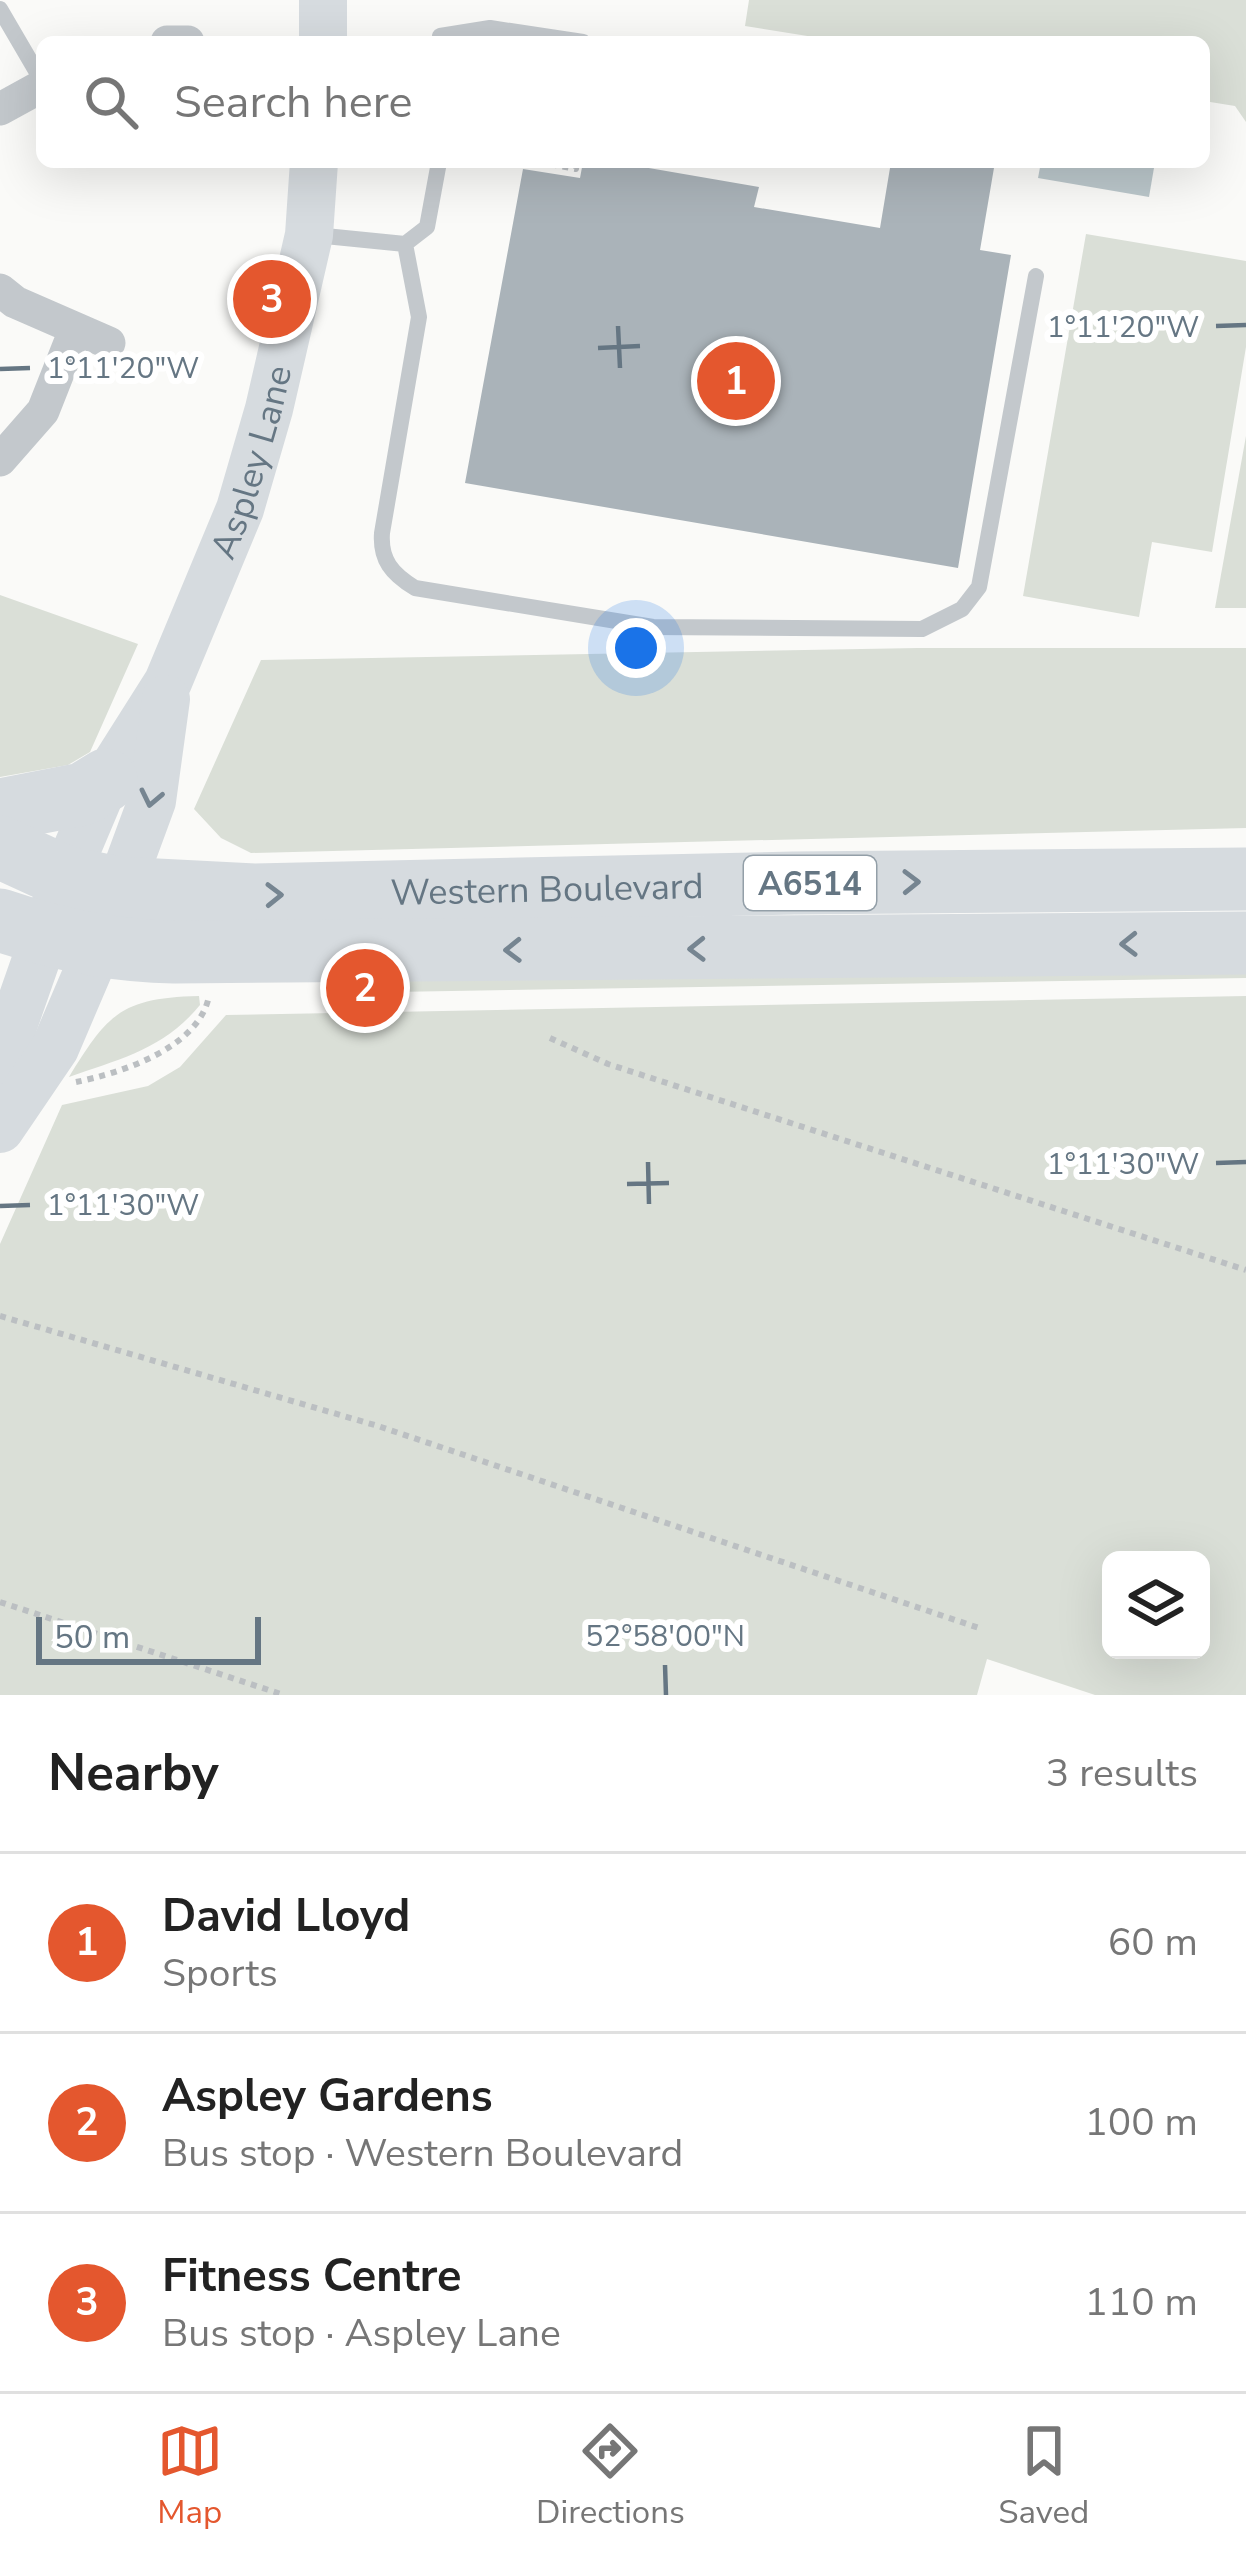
<!DOCTYPE html>
<html lang="en">
<head>
<meta charset="utf-8">
<style>
	:root { --surface:#fff; --page:#f2f2f2; --text:#222; --muted:#767676; --line:#e0e0e0; --accent:#e4572e }
	body { margin:0; font-family:"Nunito Sans",sans-serif; background:var(--page); color:var(--text) }
	.controls { position:absolute; right:36px; bottom:36px; display:grid; overflow:hidden; border-radius:18px; box-shadow:0 12px 48px #0002 }
	.controls button { width:108px; height:108px; display:grid; place-items:center; padding:0; border:0; border-bottom:3px solid var(--line); background:var(--surface); color:var(--text); font:60px sans-serif }
	.scale { position:absolute; left:36px; bottom:30px; width:225px; box-sizing:border-box; padding-left:12px; border:6px solid #657683; border-top:0; font-size:33px; line-height:42px; white-space:nowrap; color:#657683; -webkit-text-stroke:9px #fff; paint-order:stroke }
	.you { position:absolute; left:636px; top:648px; width:42px; height:42px; margin:-30px; border:9px solid #fff; border-radius:50%; background:#1a73e8; box-shadow:0 0 0 18px #1a73e833 }
	.badge { display:grid; place-items:center; width:78px; height:78px; border-radius:50%; background:var(--accent); color:#fff; font-size:39px; font-weight:700 }
	.pin { position:absolute; translate:-50% -50%; border:6px solid #fff; box-shadow:0 3px 12px #0006 }
	.list { margin:0; padding:0; list-style:none }
	h2 { display:flex; justify-content:space-between; align-items:center; height:156px; margin:0; padding:0 48px; font-size:51px }
	h2 small { font-size:39px; font-weight:400; color:var(--muted) }
	.list li { display:grid; grid-template-columns:78px 1fr auto; gap:36px; align-items:center; box-sizing:border-box; height:180px; padding:0 48px; border-top:3px solid var(--line) }
	.list b { display:block; font-size:45px; white-space:nowrap }
	.list p { margin:0; font-size:39px; white-space:nowrap; color:var(--muted) }
	.list em { font-size:39px; font-style:normal; color:var(--muted) }
	.icon { flex:none; width:66px; height:66px; fill:none; stroke:currentColor; stroke-width:2; stroke-linecap:round; stroke-linejoin:round }
	.map { position:relative; flex:none; width:1246px; height:1695px; overflow:hidden }
	.search { position:absolute; background:var(--surface); box-shadow:0 12px 48px #0002; left:36px; right:36px; top:36px; height:132px; display:flex; align-items:center; gap:30px; box-sizing:border-box; padding:0 42px; border-radius:18px; color:var(--muted); font-size:45px }
	.sheet { height:696px; background:var(--surface) }
	nav { display:flex; justify-content:space-around; align-items:center; box-sizing:border-box; height:168px; border-top:3px solid var(--line); background:var(--surface); font-size:33px; color:var(--muted) }
	nav a { display:grid; justify-items:center; gap:6px }
	nav .on { color:var(--accent) }
	.map>svg:first-child { display:block }
	.green { fill:#dadfd7; fill-rule:evenodd }
	.water { fill:#bbc7cb }
	.building { fill:#aab3b9 }
	.lines { fill:none; stroke-linecap:round; stroke-linejoin:round }
	.path { stroke:#bbbfc2; stroke-width:6; stroke-dasharray:6 6; stroke-linecap:butt }
	.lane { stroke:#c3c8cc; stroke-width:16 }
	.street { stroke:#c3c8cc; stroke-width:33 }
	.secondary { stroke:#d6dbdf; stroke-width:48 }
	.highway { stroke:#d6dbdf; stroke-width:63 }
	.oneway { stroke:#768591 }
	.ticks { fill:none; stroke:#657683; stroke-width:4.5 }
	.labels { text-anchor:middle; stroke-width:12; stroke-linejoin:round; paint-order:stroke }
	.shield { fill:#fff; stroke:#939fa8; stroke-width:3 }
	.shield-label { font-size:33px; font-weight:bold; fill:#657683 }
	.street-label { font-size:36px; fill:#657683; stroke:#fff }
	.ticks-label { font-size:30px; text-anchor:middle; fill:#657683; stroke:#fff; stroke-width:12; stroke-linejoin:round; paint-order:stroke }
</style>
</head>
<body>
<div class="map">
<svg width="1246" height="1695" viewBox="0 0 1246 1695">
	<rect width="100%" height="100%" fill="#fafaf8"/>
	<path class="green" d="M 749,0 L 1246,0 L 1246,122 L 1235,106 L 1204,101 L 1204,42 L 845,42 L 745,26 Z
		M 1086,234 L 1246,261 L 1246,347 L 1212,552 L 1152,542 L 1139,617 L 1023,596 Z
		M 1246,436 L 1246,608 L 1215,608 Z
		M 0,595 L 138,644 L 90,752 L 68,765 L 0,777 Z
		M 918,648 L 1246,648 L 1246,828 L 251,853 L 221,838 L 194,809 L 261,660 Z
		M 1246,965 L 1246,978 L 393,992 L 390,978 Z
		M 199,996 L 200,1005 C 164,1049 120,1059 69,1077 C 108,1013 122,998 199,996 Z
		M 1246,996 L 1246,1695 L 1095,1695 L 987,1659 L 977,1695 L 0,1695 L 0,1244 L 62,1105 L 148,1086 L 180,1067 L 226,1015 ZM 1111,1560 L 1201,1560 L 1201,1650 L 1111,1650 Z"/>
	<path class="water" d="M 1041,162 L 1155,162 L 1149,197 L 1038,178 Z"/>
	<path class="building" d="M 583,162 L 614,162 L 759,187 L 754,207 L 880,228 L 891,162 L 995,162 L 980,250 L 1011,255 L 958,568 L 465,483 L 523,169 L 580,178 Z"/>
	<g class="lines">
		<path class="path" d="M 539,162 L 576,169 L 577,162
			M 550,1038 L 608,1064 L 1246,1270
			M 76,1082 C 121,1073 199,1048 209,996
			M 0,1316 L 378,1426 L 979,1628
			M 0,1602 L 284,1695"/>
		<path class="lane" d="M 0,9 L 42,81
			M 442,42 L 440,36 L 490,28 L 583,42
			M 315,235 L 405,244 L 427,227 L 439,162
			M 405,244 L 419,317 L 382,533 C 380,560 392,574 415,588 L 653,627 L 922,629 L 962,609 L 979,587 L 1036,276"/>
		<path class="street" d="M 167,42 L 188,42
			M 0,109 L 42,86
			M 0,290 L 15,302 L 109,343
			M 0,460 L 43,411 L 75,330"/>
		<g class="secondary">
			<path d="M 323,42 L 323,0"/>
			<path id="s1" d="M 0,1063 L 65,877 L 106,780 L 168,682 L 240,509 L 269,409 L 309,235 L 314,162"/>
			<path d="M 0,1129 L 55,1048 L 99,945 L 152,801 L 166,699"/>
		</g>
		<g class="highway">
			<path d="M 0,810 L 83,794 L 106,780"/>
			<path id="s2" d="M 0,847 L 65,877 L 118,888 L 254,895 L 794,883 L 1246,879"/>
			<path d="M 0,920 C 56,939 114,951 174,952 L 1246,943"/>
		</g>
	</g>
	<defs><path id="oneway-chevron" d="M-2-3.5L2.5 0L-2 3.5" fill="none" stroke-width="1.6" stroke-linecap="round" stroke-linejoin="round" transform="scale(3)"/></defs>
	<g class="oneway">
		<use href="#oneway-chevron" transform="translate(151 798) rotate(102)"/>
		<use href="#oneway-chevron" transform="translate(911 882) rotate(-1)"/>
		<use href="#oneway-chevron" transform="translate(274 895) rotate(-1)"/>
		<use href="#oneway-chevron" transform="translate(1129 944) rotate(179)"/>
		<use href="#oneway-chevron" transform="translate(697 949) rotate(179)"/>
		<use href="#oneway-chevron" transform="translate(513 950) rotate(179)"/>
	</g>
	<path class="ticks" d="M 618,326 L 620,368M 1216,326 L 1246,325M 598,348 L 640,346M 0,369 L 30,368M 648,1162 L 649,1204M 1216,1163 L 1246,1162M 627,1184 L 669,1183M 0,1206 L 30,1205M 665,1665 L 666,1695"/>
	<g class="labels">
		<rect class="shield" x="744" y="856" width="132" height="54" rx="9"/>
		<g class="shield-label">
			<text x="810" y="895">A6514</text>
		</g>
		<g class="street-label">
			<text dy="13" stroke="none"><textPath href="#s1" startOffset="654">Aspley Lane</textPath></text>
			<text dy="13" stroke="none"><textPath href="#s2" startOffset="555">Western Boulevard</textPath></text>
		</g>
	</g>
	<g class="ticks-label">
		<text x="1123" y="337">1°11'20"W</text>
		<text x="123" y="378">1°11'20"W</text>
		<text x="1123" y="1174">1°11'30"W</text>
		<text x="123" y="1215">1°11'30"W</text>
		<text x="665" y="1646">52°58'00"N</text>
	</g>
</svg>
<div class="controls">
<button><svg class="icon" aria-label="layers" viewBox="0 0 24 24"><path d="M12 4l9 5-9 5-9-5zM3 14l9 5 9-5"/></svg></button>
</div>
<div class="scale">50 m</div>
<div class="you"></div>
<div class="pin badge" style="left:736px;top:381px">1</div>
<div class="pin badge" style="left:365px;top:988px">2</div>
<div class="pin badge" style="left:272px;top:299px">3</div>
<div class="search"><svg class="icon" aria-label="search" viewBox="0 0 24 24"><circle cx="10" cy="10" r="6"/><path d="M15 15l6 6"/></svg>Search here</div>
</div>
<section class="sheet">
<h2>Nearby<small>3 results</small></h2>
<ul class="list">
<li><span class="badge">1</span><div><b>David Lloyd</b><p>Sports</p></div><em>60 m</em></li>
<li><span class="badge">2</span><div><b>Aspley Gardens</b><p>Bus stop · Western Boulevard</p></div><em>100 m</em></li>
<li><span class="badge">3</span><div><b>Fitness Centre</b><p>Bus stop · Aspley Lane</p></div><em>110 m</em></li>
</ul>
</section>
<nav>
<a class="on"><svg class="icon" aria-label="map" viewBox="0 0 24 24"><path d="M3 6l6-2 6 2 6-2v14l-6 2-6-2-6 2zM9 4v14M15 6v14"/></svg>Map</a>
<a><svg class="icon" aria-label="directions" viewBox="0 0 24 24"><path d="M12 3l9 9-9 9-9-9zM9 14v-3h6M13 9l2 2-2 2"/></svg>Directions</a>
<a><svg class="icon" aria-label="saved" viewBox="0 0 24 24"><path d="M7 4h10v16l-5-4-5 4z"/></svg>Saved</a>
</nav>
</body>
</html>
